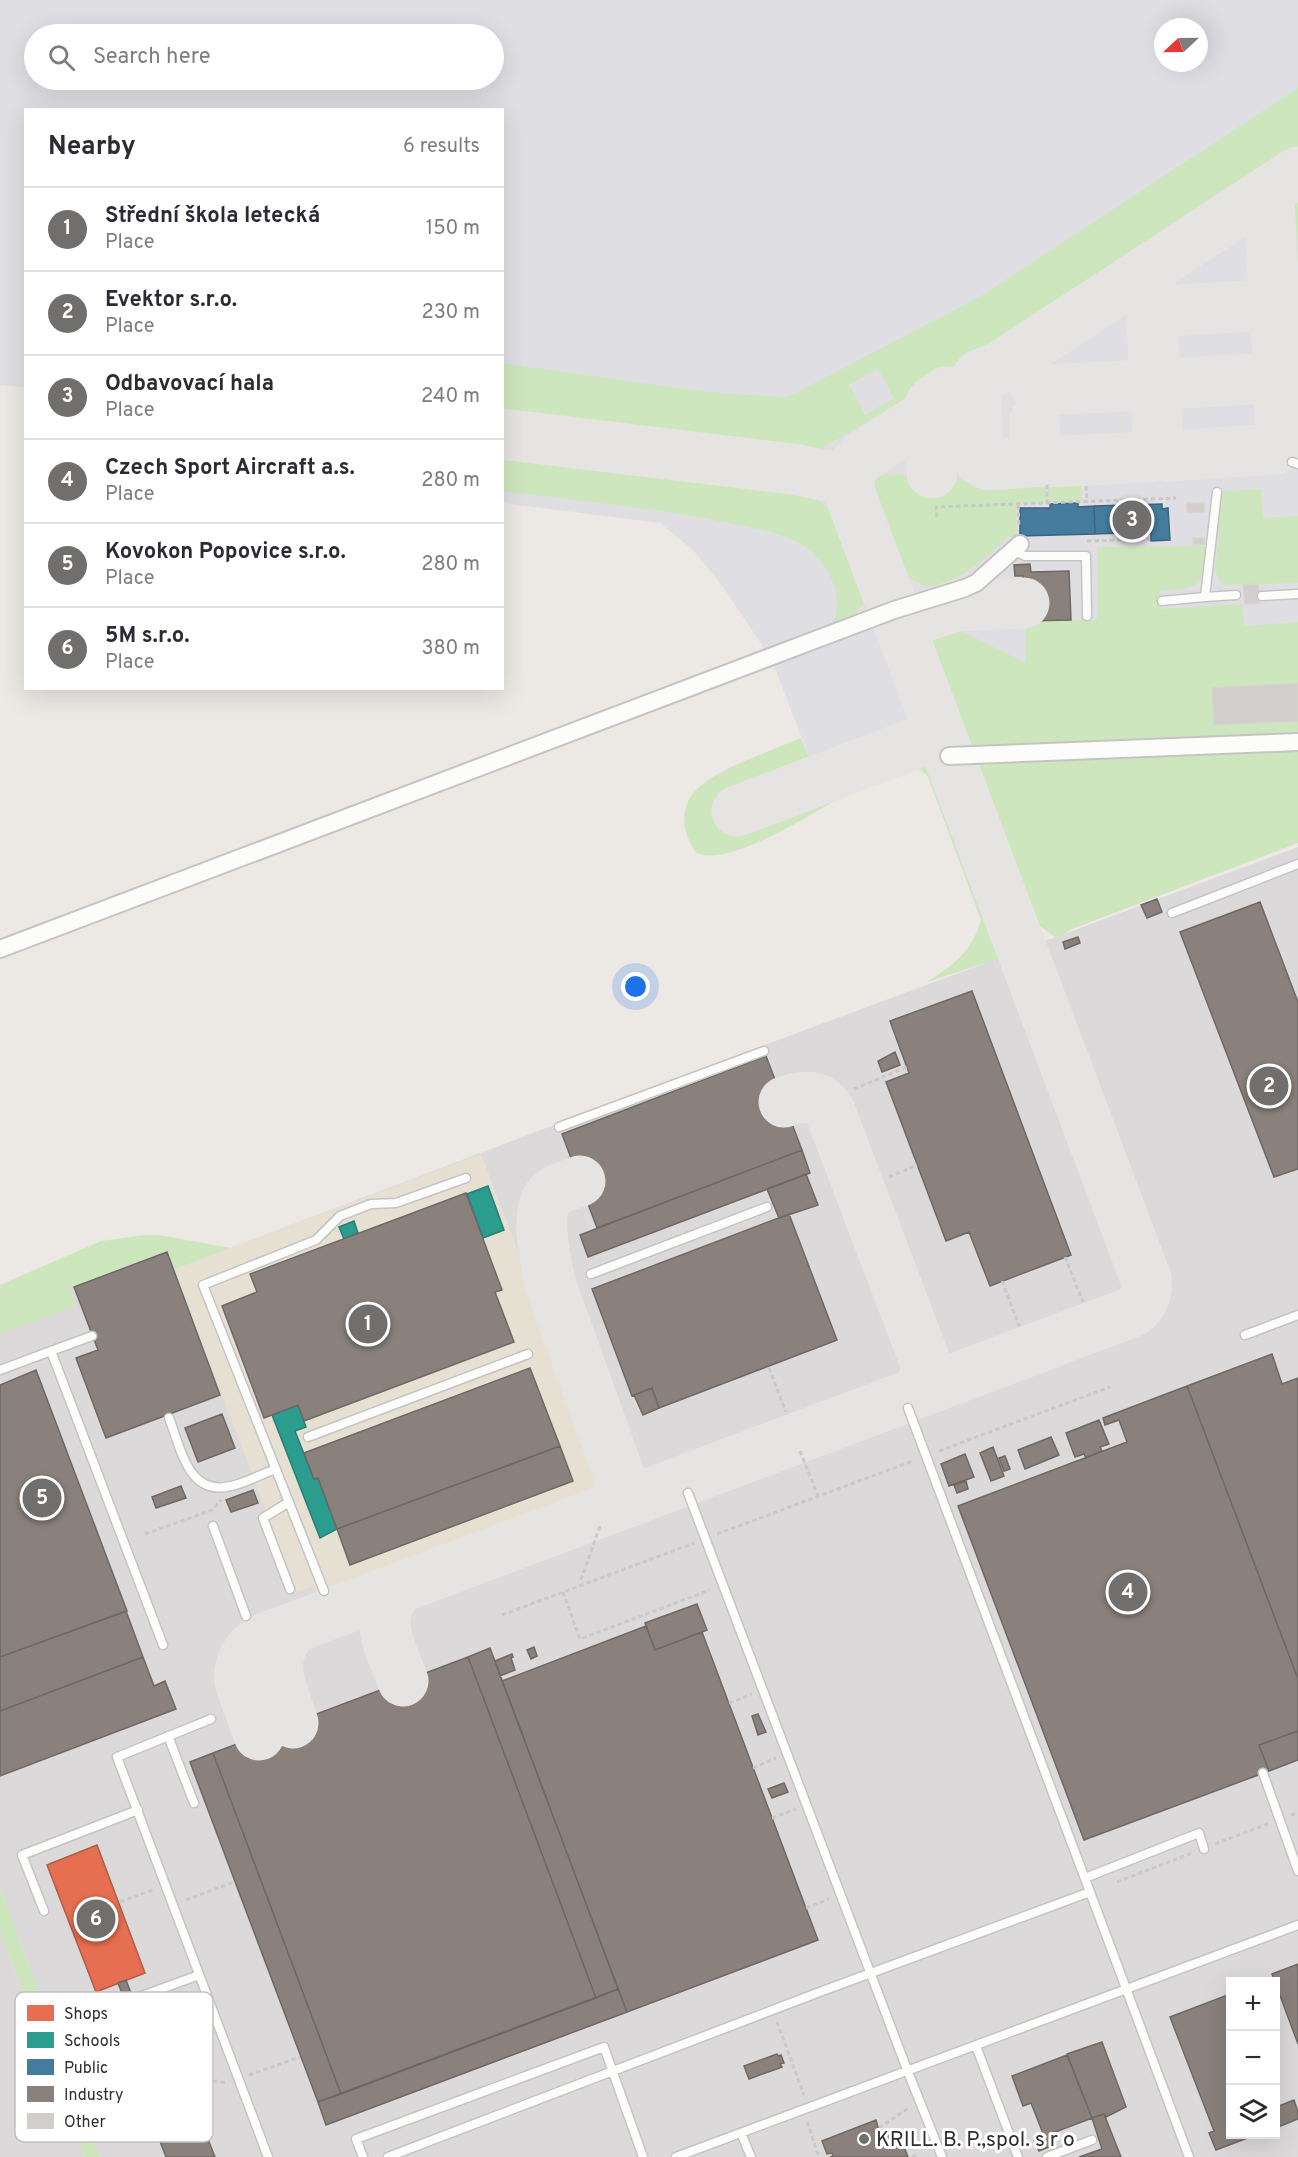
<!DOCTYPE html>
<html lang="en">
<head>
<meta charset="utf-8">
<style>
	:root { --surface:#fff; --page:#f7f7f7; --text:#2b2b33; --muted:#7c7c81; --line:#e1e1e2; --accent:#706f6e }
	body { margin:0; font-family:Overpass,sans-serif; background:var(--page); color:var(--text) }
	.controls { position:absolute; right:18px; bottom:18px; display:grid; overflow:hidden; border-radius:0px; box-shadow:0 6px 24px #0002 }
	.controls button { width:54px; height:54px; display:grid; place-items:center; padding:0; border:0; border-bottom:2px solid var(--line); background:var(--surface); color:var(--text); font:30px sans-serif }
	.compass { position:absolute; left:1154px; top:18px; width:54px; height:54px; border-radius:50%; background:var(--surface); box-shadow:0 6px 24px #0002; rotate:248deg }
	.you { position:absolute; left:636px; top:987px; width:21px; height:21px; margin:-15px; border:4px solid #fff; border-radius:50%; background:#1a73e8; box-shadow:0 0 0 9px #1a73e833 }
	.badge { display:grid; place-items:center; width:39px; height:39px; border-radius:50%; background:var(--accent); color:#fff; font-size:20px; font-weight:700 }
	.pin { position:absolute; translate:-50% -50%; border:3px solid #fff; box-shadow:0 2px 6px #0006 }
	.list { margin:0; padding:0; list-style:none }
	h2 { display:flex; justify-content:space-between; align-items:center; height:78px; margin:0; padding:0 24px; font-size:26px }
	h2 small { font-size:20px; font-weight:400; color:var(--muted) }
	.list li { display:grid; grid-template-columns:39px 1fr auto; gap:18px; align-items:center; box-sizing:border-box; height:84px; padding:0 24px; border-top:2px solid var(--line) }
	.list b { display:block; font-size:22px; white-space:nowrap }
	.list p { margin:0; font-size:20px; white-space:nowrap; color:var(--muted) }
	.list em { font-size:20px; font-style:normal; color:var(--muted) }
	.icon { flex:none; width:33px; height:33px; fill:none; stroke:currentColor; stroke-width:2; stroke-linecap:round; stroke-linejoin:round }
	.map { position:relative; flex:none; width:1298px; height:2157px; overflow:hidden }
	.search { position:absolute; background:var(--surface); box-shadow:0 6px 24px #0002; left:24px; top:24px; width:480px; height:66px; display:flex; align-items:center; gap:15px; box-sizing:border-box; padding:0 21px; border-radius:33px; color:var(--muted); font-size:22px }
	.panel { position:absolute; background:var(--surface); box-shadow:0 6px 24px #0002; left:24px; top:108px; width:480px; height:582px; border-radius:0px }
	.map>svg:first-child { display:block }
	.industrial { fill:#dcd9db; fill-rule:evenodd }
	.education { fill:#e6e0d3 }
	.airport { fill:#dfdee2; fill-rule:evenodd }
	.green { fill:#cee6be; fill-rule:evenodd }
	.shops { fill:#e76f51; stroke:#b05c46; stroke-width:1.5 }
	.schools { fill:#2a9d8f; stroke:#2b7c72; stroke-width:1.5 }
	.public { fill:#457b9d; stroke:#3e647c; stroke-width:1.5 }
	.industry { fill:#8a817c; stroke:#6e6865; stroke-width:1.5 }
	.lines { fill:none; stroke-linecap:round; stroke-linejoin:round }
	.taxiway { stroke:#e6e4e2; stroke-width:51 }
	.building { fill:#d1cecb; stroke:#d7d4d0; stroke-width:1.5 }
	.service-casing { stroke:#c5c4c5; stroke-width:11 }
	.minor-casing { stroke:#c5c4c5; stroke-width:20 }
	.path { stroke:#c9c9c8; stroke-width:3; stroke-dasharray:4.5 3; stroke-linecap:butt }
	.service { stroke:#fcfcfb; stroke-width:8 }
	.minor { stroke:#fcfcfb; stroke-width:16 }
	.poi-dot { fill:#706f6e; stroke:#fff; stroke-width:2 }
	.labels { text-anchor:middle; stroke-width:6; stroke-linejoin:round; paint-order:stroke }
	.poi-label { font-size:21px; fill:#2e2e2e; stroke:#fff; text-anchor:start }
	.key { fill:#fff; stroke:#c0c0c0; stroke-width:1.5 }
	.key-label { font-size:16px; fill:#2e2e2e }
</style>
</head>
<body>
<div class="map">
<svg width="1298" height="2157" viewBox="0 0 1298 2157">
	<rect width="100%" height="100%" fill="#ece8e4"/>
	<path class="industrial" d="M 1298,847 L 1298,2157 L 100,2157 L 0,1887 L 0,1334 L 75,1305 L 69,1288 L 168,1250 L 175,1269 L 762,1046 ZM 1230,1982 L 1276,1982 L 1276,2134 L 1230,2134 Z
		M 0,1932 L 84,2157 L 0,2157 Z"/>
	<path class="education" d="M 481,1154 L 606,1483 L 316,1594 L 312,1586 L 297,1592 L 174,1269 Z"/>
	<path class="airport" d="M 0,0 L 1298,0 L 1298,675 L 937,724 L 815,772 L 771,658 L 721,584 L 693,550 L 660,523 L 503,503 L 502,110 L 26,110 L 25,387 L 0,385 ZM 1163,27 L 1199,27 L 1199,63 L 1163,63 ZM 34,34 L 494,34 L 494,80 L 34,80 Z"/>
	<path class="green" d="M 1298,88 L 1298,154 L 1001,349 L 961,367 L 814,453 L 784,456 L 783,458 L 503,424 L 503,363 L 678,388 L 732,394 L 788,397 L 981,296 ZM 878,369 L 894,398 L 865,415 L 849,385 Z
		M 1298,189 L 1298,452 L 1291,449 L 1282,219 C 1283,206 1287,197 1298,189 Z
		M 503,443 L 780,478 L 779,481 L 809,494 L 836,513 L 865,586 L 865,602 L 849,620 L 831,627 C 848,597 827,559 799,543 C 776,531 749,527 724,522 C 651,507 576,501 503,491 Z
		M 886,474 L 1081,486 L 1082,500 L 1016,503 L 1017,537 L 1007,537 C 990,554 958,585 931,586 C 922,586 913,581 907,575 C 897,565 873,504 873,490 C 873,485 875,481 878,477 Z
		M 1261,489 L 1263,518 L 1298,516 L 1298,583 L 1226,585 L 1220,582 L 1215,570 L 1223,491 Z
		M 1205,546 C 1212,589 1193,588 1159,591 L 1160,609 L 1242,604 L 1244,626 L 1298,622 L 1298,734 L 970,748 L 932,649 C 933,632 944,626 959,630 L 1026,663 L 1025,621 L 1097,620 L 1097,547 Z
		M 801,738 L 815,772 L 731,801 L 737,811 L 738,820 L 893,763 C 909,758 922,756 932,772 L 1004,957 L 927,982 C 954,965 972,951 981,920 L 928,777 C 914,759 892,769 874,776 C 841,796 728,873 695,852 C 665,800 703,779 745,761 C 764,753 783,745 801,738 Z
		M 1298,751 L 1298,843 L 1072,929 L 1057,938 L 1034,922 L 975,764 Z
		M 145,1235 L 159,1235 L 231,1248 L 175,1269 L 167,1251 L 69,1288 L 76,1305 L 0,1334 L 0,1285 L 101,1241 Z
		M 0,1887 L 100,2157 L 84,2157 L 0,1932 Z"/>
	<path class="shops" d="M 97,1845 L 145,1973 L 96,1992 L 47,1865 Z"/>
	<path class="schools" d="M 488,1186 L 504,1230 L 483,1238 L 467,1194 Z
		M 354,1221 L 358,1233 L 344,1239 L 339,1227 Z
		M 298,1405 L 306,1427 L 295,1431 L 314,1479 L 318,1478 L 337,1529 L 320,1538 L 272,1415 Z"/>
	<path class="public" d="M 1078,503 L 1078,507 L 1094,506 L 1095,534 L 1020,536 L 1020,508 L 1050,508 L 1050,504 Z
		M 1162,504 L 1162,509 L 1168,508 L 1170,540 L 1151,541 L 1151,532 L 1095,534 L 1094,506 Z"/>
	<path class="industry" d="M 1030,564 L 1031,572 L 1069,571 L 1071,620 L 1025,621 L 1023,576 L 1015,576 L 1014,565 Z
		M 1157,899 L 1162,912 L 1147,918 L 1141,905 Z
		M 1260,902 L 1298,1002 L 1298,1169 L 1274,1177 L 1180,932 Z
		M 1078,937 L 1080,943 L 1065,949 L 1063,942 Z
		M 972,991 L 1071,1255 L 990,1286 L 969,1232 L 946,1241 L 886,1082 L 909,1073 L 890,1021 Z
		M 895,1052 L 900,1065 L 882,1072 L 878,1061 Z
		M 766,1056 L 802,1150 L 597,1228 L 562,1134 Z
		M 802,1150 L 810,1173 L 588,1257 L 580,1235 Z
		M 806,1174 L 818,1205 L 779,1218 L 767,1189 Z
		M 466,1193 L 502,1290 L 495,1292 L 514,1342 L 304,1421 L 298,1405 L 264,1418 L 222,1306 L 257,1292 L 250,1274 Z
		M 789,1214 L 837,1340 L 659,1408 L 652,1388 L 632,1396 L 592,1289 Z
		M 167,1252 L 220,1395 L 106,1438 L 76,1358 L 98,1350 L 74,1287 Z
		M 1272,1354 L 1282,1384 L 1298,1378 L 1298,1679 L 1187,1386 Z
		M 530,1368 L 560,1446 L 337,1529 L 318,1478 L 314,1479 L 304,1453 Z
		M 36,1370 L 127,1611 L 0,1657 L 0,1385 Z
		M 1187,1386 L 1298,1679 L 1298,1731 L 1259,1745 L 1269,1771 L 1084,1840 L 958,1506 L 1127,1442 L 1119,1420 L 1105,1425 L 1103,1418 Z
		M 652,1388 L 659,1408 L 643,1415 L 634,1395 Z
		M 222,1414 L 235,1448 L 198,1462 L 185,1428 Z
		M 1099,1420 L 1109,1444 L 1100,1447 L 1102,1451 L 1086,1458 L 1084,1454 L 1075,1457 L 1066,1433 Z
		M 1051,1437 L 1059,1455 L 1025,1469 L 1018,1450 Z
		M 560,1446 L 573,1481 L 350,1565 L 337,1529 Z
		M 993,1447 L 1004,1476 L 991,1481 L 980,1453 Z
		M 965,1454 L 974,1477 L 949,1486 L 941,1464 Z
		M 1005,1456 L 1010,1469 L 1004,1471 L 999,1458 Z
		M 966,1481 L 968,1489 L 957,1493 L 954,1485 Z
		M 181,1486 L 186,1498 L 156,1508 L 152,1497 Z
		M 253,1490 L 258,1503 L 231,1512 L 226,1500 Z
		M 697,1604 L 707,1630 L 655,1650 L 645,1623 Z
		M 126,1611 L 143,1657 L 0,1711 L 0,1657 Z
		M 646,1626 L 655,1650 L 702,1632 L 818,1940 L 627,2012 L 502,1681 Z
		M 534,1647 L 537,1656 L 531,1659 L 527,1650 Z
		M 490,1648 L 618,1989 L 596,1998 L 468,1657 Z
		M 512,1654 L 513,1657 L 511,1658 L 515,1670 L 500,1676 L 495,1661 Z
		M 143,1657 L 154,1686 L 165,1681 L 176,1709 L 0,1776 L 0,1711 Z
		M 468,1657 L 596,1998 L 341,2094 L 213,1753 Z
		M 758,1714 L 766,1732 L 758,1735 L 752,1716 Z
		M 1298,1731 L 1298,1760 L 1269,1771 L 1259,1745 Z
		M 213,1753 L 341,2094 L 318,2102 L 190,1762 Z
		M 784,1783 L 788,1792 L 772,1798 L 768,1789 Z
		M 1298,1964 L 1298,2044 L 1272,1974 Z
		M 126,1980 L 142,2022 L 134,2025 L 118,1983 Z
		M 618,1989 L 627,2012 L 326,2125 L 318,2102 Z
		M 1230,1994 L 1230,2134 L 1258,2134 L 1216,2150 L 1209,2133 L 1214,2131 L 1170,2017 Z
		M 161,2014 L 194,2104 L 215,2157 L 166,2157 L 118,2032 Z
		M 1102,2042 L 1126,2107 L 1106,2117 L 1104,2114 L 1092,2118 L 1067,2054 Z
		M 777,2054 L 778,2056 L 781,2055 L 784,2063 L 780,2064 L 782,2067 L 749,2079 L 744,2066 Z
		M 1067,2055 L 1092,2118 L 1050,2134 L 1054,2145 L 1039,2151 L 1034,2140 L 1044,2136 L 1031,2103 L 1023,2106 L 1012,2076 Z
		M 1276,2097 L 1279,2106 L 1294,2100 L 1298,2112 L 1298,2119 L 1276,2128 Z
		M 1104,2114 L 1121,2157 L 1079,2157 L 1102,2149 L 1092,2118 Z
		M 876,2120 L 881,2138 L 898,2131 L 908,2157 L 830,2157 L 833,2156 L 832,2153 L 827,2154 L 822,2141 Z"/>
	<g class="lines">
		<path class="taxiway" d="M 1152,302 L 1157,310 L 1165,311 L 1266,305 L 1274,297
			M 997,368 L 979,375 L 975,382 L 978,450 L 981,461 L 989,465 L 1029,462 L 1035,454 L 1034,422
			M 1032,381 L 1038,389 L 1044,390 L 1144,385 L 1152,381 L 1155,375 L 1160,382 L 1165,384 L 1269,378 L 1275,375 L 1278,369 L 1269,196 L 1273,188
			M 1158,447 L 1162,453 L 1169,456 L 1276,449 L 1281,445 L 1282,438 L 1278,369
			M 1035,454 L 1040,460 L 1044,462 L 1148,457 L 1155,454 L 1158,447 L 1150,275 L 1155,266
			M 932,473 L 930,405 L 934,400 L 947,392
			M 848,480 C 850,462 866,455 880,445 L 1298,172
			M 900,624 L 956,606 L 1024,603
			M 737,811 L 940,734
			M 784,1102 C 803,1095 821,1093 831,1114 L 925,1361 C 928,1374 923,1384 914,1394
			M 580,1181 C 571,1185 556,1188 550,1195 C 534,1213 546,1261 550,1283 L 622,1483 L 621,1495 L 607,1510
			M 398,1589 C 372,1621 391,1648 403,1681
			M 293,1723 C 281,1687 265,1661 293,1628
			M 259,1735 L 240,1682 C 238,1665 246,1649 261,1640 L 1132,1312 C 1143,1304 1148,1293 1146,1279 L 851,497 L 848,480 L 792,469 L 502,434"/>
	</g>
	<path class="building" d="M 1187,503 L 1204,503 L 1204,512 L 1187,512 Z
		M 1193,538 L 1204,538 L 1204,544 L 1193,545 Z
		M 1258,584 L 1260,603 L 1245,604 L 1243,585 Z
		M 1298,683 L 1298,721 L 1214,725 L 1212,688 Z"/>
	<g class="lines">
		<g class="service-casing">
			<path id="service" d="M 1292,462 L 1298,464
				M 1013,550 L 1025,556 L 1086,556 L 1087,616
				M 1262,596 L 1298,594
				M 1205,597 L 1236,595
				M 1162,601 L 1205,597 L 1217,492
				M 1172,913 L 1298,864
				M 559,1127 L 764,1051
				M 591,1274 L 767,1207
				M 1245,1335 L 1298,1315
				M 51,1351 L 92,1336
				M 0,1370 L 51,1351 L 163,1645
				M 169,1418 C 181,1448 188,1497 231,1486 C 246,1483 261,1474 276,1469
				M 308,1437 L 528,1354
				M 688,1493 L 908,2072 L 942,2157
				M 289,1502 L 263,1518 L 290,1589
				M 213,1526 L 246,1616
				M 324,1591 L 203,1285 L 316,1240 L 340,1216 L 371,1204 L 396,1203 L 466,1178
				M 211,1719 L 117,1757 L 268,2157
				M 168,1736 L 194,1803
				M 1263,1773 L 1298,1871
				M 1085,1878 L 1199,1833 L 1204,1849
				M 1090,1892 L 1189,2157
				M 44,1911 L 22,1855 L 138,1810
				M 109,2008 L 199,1975
				M 976,2046 L 1018,2157
				M 741,2133 L 751,2157
				M 363,2157 L 356,2139 L 604,2047 L 643,2157
				M 388,2157 L 825,1990 L 1090,1892 L 908,1408
				M 676,2157 L 1298,1925
				M 1047,2157 L 1092,2140"/>
		</g>
		<g class="minor-casing">
			<path id="minor" d="M 949,756 L 1298,742
				M 0,949 L 894,610 L 965,588 L 976,583 L 1020,544"/>
		</g>
		<path class="path" d="M 1086,486 L 1087,502
			M 1047,504 L 1047,483
			M 1018,505 L 1019,527
			M 937,517 L 936,507 L 1176,498
			M 1087,541 L 1150,539
			M 854,1089 L 907,1067
			M 889,1177 L 917,1165
			M 1065,1257 L 1083,1302
			M 1002,1281 L 1019,1326
			M 769,1368 L 786,1412
			M 800,1451 L 818,1496
			M 939,1451 L 1110,1387
			M 145,1534 L 212,1510 L 221,1500
			M 717,1534 L 913,1461
			M 581,1580 L 600,1526
			M 563,1592 L 580,1639 L 710,1590
			M 502,1615 L 694,1543
			M 729,1703 L 752,1694
			M 753,1768 L 776,1758
			M 1291,1815 L 1298,1813
			M 772,1818 L 796,1809
			M 1215,1844 L 1268,1824
			M 1117,1882 L 1192,1853
			M 186,1900 L 234,1882
			M 120,1902 L 155,1889
			M 806,1908 L 829,1899
			M 777,2022 L 804,2095
			M 249,2075 L 300,2057
			M 199,2087 L 216,2081 L 226,2083
			M 807,2122 L 819,2157
			M 879,2128 L 910,2107
			M 912,2157 L 917,2155 L 918,2157"/>
		<use href="#service" class="service"/>
		<use href="#minor" class="minor"/>
	</g>
	<circle class="poi-dot" cx="864" cy="2139" r="6"/>
	<g class="labels">
		<g class="poi-label">
			<text x="876" y="2146">KRILL. B. P.,spol. s r o</text>
		</g>
	</g>
	<rect x="15" y="1992" width="198" height="150" rx="9" class="key"/>
	<rect x="27" y="2005" width="27" height="16" fill="#e76f51"/>
	<rect x="27" y="2032" width="27" height="16" fill="#2a9d8f"/>
	<rect x="27" y="2059" width="27" height="16" fill="#457b9d"/>
	<rect x="27" y="2086" width="27" height="16" fill="#8a817c"/>
	<rect x="27" y="2113" width="27" height="16" fill="#d1cecb"/>
	<g class="key-label">
		<text x="64" y="2019">Shops</text>
		<text x="64" y="2046">Schools</text>
		<text x="64" y="2073">Public</text>
		<text x="64" y="2100">Industry</text>
		<text x="64" y="2127">Other</text>
	</g>
</svg>
<div class="controls">
<button>+</button>
<button>−</button>
<button><svg class="icon" aria-label="layers" viewBox="0 0 24 24"><path d="M12 4l9 5-9 5-9-5zM3 14l9 5 9-5"/></svg></button>
</div>
<svg class="compass" viewBox="-18 -18 36 36"><path d="M0-13l5 13h-10z" fill="#e53935"/><path d="M0 13l5-13h-10z" fill="#7c7c81"/></svg>
<div class="you"></div>
<div class="pin badge" style="left:368px;top:1324px">1</div>
<div class="pin badge" style="left:1269px;top:1086px">2</div>
<div class="pin badge" style="left:1132px;top:520px">3</div>
<div class="pin badge" style="left:1128px;top:1592px">4</div>
<div class="pin badge" style="left:42px;top:1498px">5</div>
<div class="pin badge" style="left:96px;top:1919px">6</div>
<div class="search"><svg class="icon" aria-label="search" viewBox="0 0 24 24"><circle cx="10" cy="10" r="6"/><path d="M15 15l6 6"/></svg>Search here</div>
<section class="panel">
<h2>Nearby<small>6 results</small></h2>
<ul class="list">
<li><span class="badge">1</span><div><b>Střední škola letecká</b><p>Place</p></div><em>150 m</em></li>
<li><span class="badge">2</span><div><b>Evektor s.r.o.</b><p>Place</p></div><em>230 m</em></li>
<li><span class="badge">3</span><div><b>Odbavovací hala</b><p>Place</p></div><em>240 m</em></li>
<li><span class="badge">4</span><div><b>Czech Sport Aircraft a.s.</b><p>Place</p></div><em>280 m</em></li>
<li><span class="badge">5</span><div><b>Kovokon Popovice s.r.o.</b><p>Place</p></div><em>280 m</em></li>
<li><span class="badge">6</span><div><b>5M s.r.o.</b><p>Place</p></div><em>380 m</em></li>
</ul>
</section>
</div>
</body>
</html>
